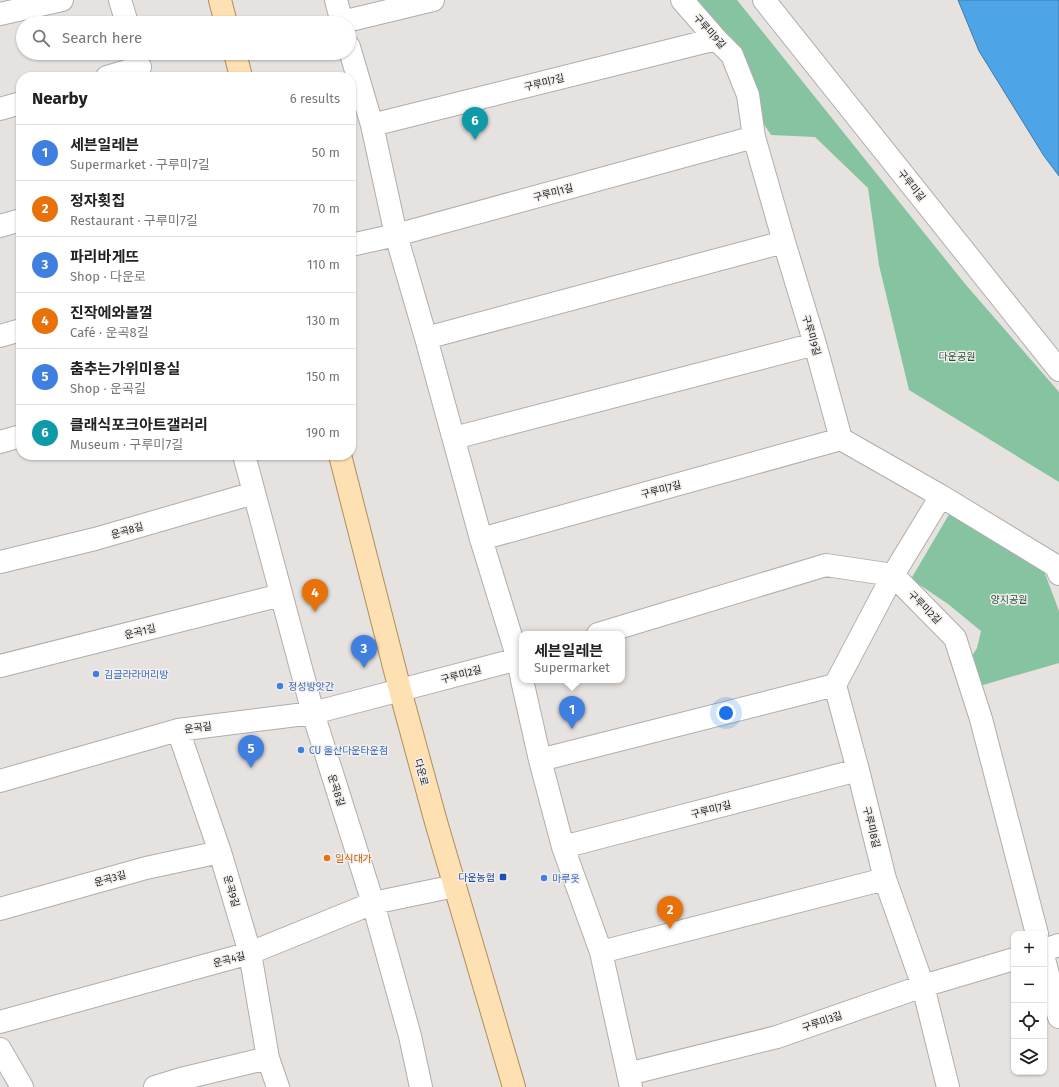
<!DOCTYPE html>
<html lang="en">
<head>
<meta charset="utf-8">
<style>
	:root { --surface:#fff; --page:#f6f6f6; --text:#222; --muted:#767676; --line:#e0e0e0; --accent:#a349b5 }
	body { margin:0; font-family:"Fira Sans","Noto Sans KR",sans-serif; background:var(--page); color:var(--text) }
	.controls { position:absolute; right:12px; bottom:12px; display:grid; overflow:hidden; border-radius:8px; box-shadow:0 1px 3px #0004 }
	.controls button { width:36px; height:36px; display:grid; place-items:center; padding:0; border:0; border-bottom:1px solid var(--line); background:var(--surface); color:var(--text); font:20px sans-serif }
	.you { position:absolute; left:726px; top:713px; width:14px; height:14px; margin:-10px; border:3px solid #fff; border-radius:50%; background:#1a73e8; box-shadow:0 0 0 6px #1a73e833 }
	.badge { display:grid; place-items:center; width:26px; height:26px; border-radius:50%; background:var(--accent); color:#fff; font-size:13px; font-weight:700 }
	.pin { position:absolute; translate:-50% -33px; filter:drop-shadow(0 1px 2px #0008) }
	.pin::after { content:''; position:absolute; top:21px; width:14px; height:12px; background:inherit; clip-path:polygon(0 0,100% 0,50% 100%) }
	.popup { position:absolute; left:519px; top:631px; width:106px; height:52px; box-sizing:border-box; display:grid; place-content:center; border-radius:8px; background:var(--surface); filter:drop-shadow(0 1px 3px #0005); font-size:13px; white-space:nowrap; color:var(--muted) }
	.popup b { font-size:15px; color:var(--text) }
	.popup::after { content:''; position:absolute; left:50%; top:100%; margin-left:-8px; border:8px solid transparent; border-top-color:var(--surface) }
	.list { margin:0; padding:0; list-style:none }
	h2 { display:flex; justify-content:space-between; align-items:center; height:52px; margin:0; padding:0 16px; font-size:17px }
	h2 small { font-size:13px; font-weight:400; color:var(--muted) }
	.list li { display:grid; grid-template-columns:26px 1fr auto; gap:12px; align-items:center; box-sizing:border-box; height:56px; padding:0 16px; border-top:1px solid var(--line) }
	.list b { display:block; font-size:15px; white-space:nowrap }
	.list p { margin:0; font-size:13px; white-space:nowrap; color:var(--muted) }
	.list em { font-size:13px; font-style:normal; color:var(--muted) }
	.icon { flex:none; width:22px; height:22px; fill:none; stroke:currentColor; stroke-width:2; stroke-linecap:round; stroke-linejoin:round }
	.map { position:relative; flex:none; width:1059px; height:1087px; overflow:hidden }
	.search { position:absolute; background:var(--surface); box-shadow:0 1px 3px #0004; left:16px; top:16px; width:340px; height:44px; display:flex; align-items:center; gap:10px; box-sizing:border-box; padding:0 14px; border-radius:22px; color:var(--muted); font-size:15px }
	.panel { position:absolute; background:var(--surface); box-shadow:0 1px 3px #0004; left:16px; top:72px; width:340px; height:388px; border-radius:16px }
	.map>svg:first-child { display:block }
	.green { fill:#86c3a1 }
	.water { fill:#4da4e7; stroke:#3e7ba9 }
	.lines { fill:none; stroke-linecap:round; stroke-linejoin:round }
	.minor-casing { stroke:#b0adab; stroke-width:24 }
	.tertiary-casing { stroke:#b0adab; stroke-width:24 }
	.primary-casing { stroke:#ae8e5b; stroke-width:24 }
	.minor { stroke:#fff; stroke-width:22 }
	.tertiary { stroke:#fff; stroke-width:22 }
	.primary { stroke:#fee1b2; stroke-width:22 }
	.shop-dot { fill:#3f7fe0; stroke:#f3efed; stroke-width:1.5 }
	.food-dot { fill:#e8710a; stroke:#f3efed; stroke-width:1.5 }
	.transit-dot { fill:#1a4fb4; stroke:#f3efed; stroke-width:1.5 }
	.labels { text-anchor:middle; stroke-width:3; stroke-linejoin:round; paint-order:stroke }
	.street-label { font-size:10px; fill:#1b1a19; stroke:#f3efed }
	.park-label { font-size:10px; fill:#224f38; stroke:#f3efed }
	.shop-label { font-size:10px; fill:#366cbe; stroke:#f3efed; text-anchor:start }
	.food-label { font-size:10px; fill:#c56008; stroke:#f3efed; text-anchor:start }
	.transit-label { font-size:10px; fill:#164399; stroke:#f3efed; text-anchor:end }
</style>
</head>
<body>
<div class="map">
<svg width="1059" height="1087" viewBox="0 0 1059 1087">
	<rect width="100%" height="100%" fill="#e6e2df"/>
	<path class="green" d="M 683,0 L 737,0 L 966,285 L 1059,392 L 1059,482 L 909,390 L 879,265 L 868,188 L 815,137 L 771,135 Z
		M 951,511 L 1044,571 L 1059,611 L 1059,663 L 983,685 L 970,678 L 967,664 L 977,648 L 981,631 L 948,604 L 911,579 Z"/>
	<path class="water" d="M 958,0 L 1059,0 L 1059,176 L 1044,156 L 979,51 Z"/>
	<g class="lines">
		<g class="minor-casing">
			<path id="minor" d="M 120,0 L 127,23
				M 336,0 L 342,23
				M 682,0 L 716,39 L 732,55 L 748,95 L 754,137 L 784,242 L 815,344 L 841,439 L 941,496 L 1056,566 L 1059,574
				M 0,14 L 62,0
				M 342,22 L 433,0
				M 349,47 L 372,125 L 396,235 L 426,338 L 481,539 L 518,659 L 522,679
				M 107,77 L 140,67
				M 0,109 L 21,103
				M 372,125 L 716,39
				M 0,226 L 21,220
				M 351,245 L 396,235 L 754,137
				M 0,336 L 21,330
				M 426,338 L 784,242
				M 454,438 L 815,344
				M 0,442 L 21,436
				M 244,455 L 313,713 L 373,903 L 410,1036 L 421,1087
				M 941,496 L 893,575 L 835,685 L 858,770 L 885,879 L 923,986 L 948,1087
				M 481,539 L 841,439
				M 0,562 L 95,539 L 254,493
				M 598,634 L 826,565 L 893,575 L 955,638 L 981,719 L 1037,934
				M 0,666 L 281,595
				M 522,680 L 540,760 L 563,847 L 601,952 L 631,1087
				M 178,730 L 220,852 L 250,953 L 268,1058 L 278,1087
				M 540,760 L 835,685
				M 0,781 L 178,730 L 313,713 L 522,658
				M 563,847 L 858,770
				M 0,909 L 146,868 L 220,852
				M 1044,950 L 1059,945
				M 601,952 L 885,879
				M 1044,959 L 1059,1017
				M 0,1022 L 250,953 L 373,903 L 455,886
				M 0,1049 L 22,1087
				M 628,1074 L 777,1037 L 923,986 L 1014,959
				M 155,1087 L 181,1079 L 268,1058"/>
		</g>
		<g class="tertiary-casing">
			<path id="tertiary" d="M 764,0 L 1059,370"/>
		</g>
		<g class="primary-casing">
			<path id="primary" d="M 220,0 L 226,23
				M 235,53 L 241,77
				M 340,455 L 400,690 L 436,822 L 514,1087"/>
		</g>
		<use href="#minor" class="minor"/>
		<use href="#tertiary" class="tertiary"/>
		<use href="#primary" class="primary"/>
	</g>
	<g class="shop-dot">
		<circle cx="96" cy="674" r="4"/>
		<circle cx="280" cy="686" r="4"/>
		<circle cx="301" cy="750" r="4"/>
		<circle cx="544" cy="878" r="4"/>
	</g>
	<circle class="food-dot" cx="327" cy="858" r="4"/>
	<rect class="transit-dot" x="499" y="873" width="8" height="8" rx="2"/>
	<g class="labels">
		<g class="street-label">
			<text transform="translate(710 31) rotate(48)" y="4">구루미9길</text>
			<text transform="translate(544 82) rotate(-14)" y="4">구루미7길</text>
			<text transform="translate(912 185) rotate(51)" y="4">구루미길</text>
			<text transform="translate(553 192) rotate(-15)" y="4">구루미1길</text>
			<text transform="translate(812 335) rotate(74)" y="4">구루미9길</text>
			<text transform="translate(661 489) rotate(-15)" y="4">구루미7길</text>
			<text transform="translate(127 530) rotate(-16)" y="4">운곡8길</text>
			<text transform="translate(925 607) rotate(45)" y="4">구루미2길</text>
			<text transform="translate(140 631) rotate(-14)" y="4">운곡1길</text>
			<text transform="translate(461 674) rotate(-15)" y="4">구루미2길</text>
			<text transform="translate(198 727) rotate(-7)" y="4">운곡길</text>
			<text transform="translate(422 772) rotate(75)" y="4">다운로</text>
			<text transform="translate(337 790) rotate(72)" y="4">운곡8길</text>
			<text transform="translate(711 809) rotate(-15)" y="4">구루미7길</text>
			<text transform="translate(872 827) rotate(76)" y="4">구루미8길</text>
			<text transform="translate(110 878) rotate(-16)" y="4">운곡3길</text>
			<text transform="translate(232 891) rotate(74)" y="4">운곡9길</text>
			<text transform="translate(229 959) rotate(-15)" y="4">운곡4길</text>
			<text transform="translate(822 1021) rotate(-19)" y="4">구루미3길</text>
		</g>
		<g class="park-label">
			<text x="957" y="360">다운공원</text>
			<text x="1009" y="603">양지공원</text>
		</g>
		<g class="shop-label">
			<text x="104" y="678">김글라라머리방</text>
			<text x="288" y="690">정성방앗간</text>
			<text x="309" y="754">CU 울산다운타운점</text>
			<text x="552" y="882">마루옷</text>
		</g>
		<g class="food-label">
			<text x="335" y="862">일식대가</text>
		</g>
		<g class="transit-label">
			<text x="495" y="881">다운농협</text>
		</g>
	</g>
</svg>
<div class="controls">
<button>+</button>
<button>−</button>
<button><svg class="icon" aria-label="locate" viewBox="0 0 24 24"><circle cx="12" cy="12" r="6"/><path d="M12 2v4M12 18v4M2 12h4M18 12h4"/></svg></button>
<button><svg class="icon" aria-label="layers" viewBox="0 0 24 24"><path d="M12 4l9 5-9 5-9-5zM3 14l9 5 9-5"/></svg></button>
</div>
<div class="you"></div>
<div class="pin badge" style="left:572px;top:729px;background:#3f7fe0">1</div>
<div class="popup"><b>세븐일레븐</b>Supermarket</div>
<div class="pin badge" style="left:670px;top:929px;background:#e8710a">2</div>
<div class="pin badge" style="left:364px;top:668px;background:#3f7fe0">3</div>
<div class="pin badge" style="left:315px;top:612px;background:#e8710a">4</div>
<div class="pin badge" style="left:251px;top:768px;background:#3f7fe0">5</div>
<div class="pin badge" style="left:475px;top:140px;background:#0f9aa8">6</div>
<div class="search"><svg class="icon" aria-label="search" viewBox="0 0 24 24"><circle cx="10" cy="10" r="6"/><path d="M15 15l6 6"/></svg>Search here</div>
<section class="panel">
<h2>Nearby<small>6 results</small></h2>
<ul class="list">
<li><span class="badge" style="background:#3f7fe0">1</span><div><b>세븐일레븐</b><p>Supermarket · 구루미7길</p></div><em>50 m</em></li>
<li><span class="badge" style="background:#e8710a">2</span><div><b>정자횟집</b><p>Restaurant · 구루미7길</p></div><em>70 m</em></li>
<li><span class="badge" style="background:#3f7fe0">3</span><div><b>파리바게뜨</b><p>Shop · 다운로</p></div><em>110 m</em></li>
<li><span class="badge" style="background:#e8710a">4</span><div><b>진작에와볼껄</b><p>Café · 운곡8길</p></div><em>130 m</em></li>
<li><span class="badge" style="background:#3f7fe0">5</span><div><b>춤추는가위미용실</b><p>Shop · 운곡길</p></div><em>150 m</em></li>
<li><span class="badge" style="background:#0f9aa8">6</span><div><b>클래식포크아트갤러리</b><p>Museum · 구루미7길</p></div><em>190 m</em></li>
</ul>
</section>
</div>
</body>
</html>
